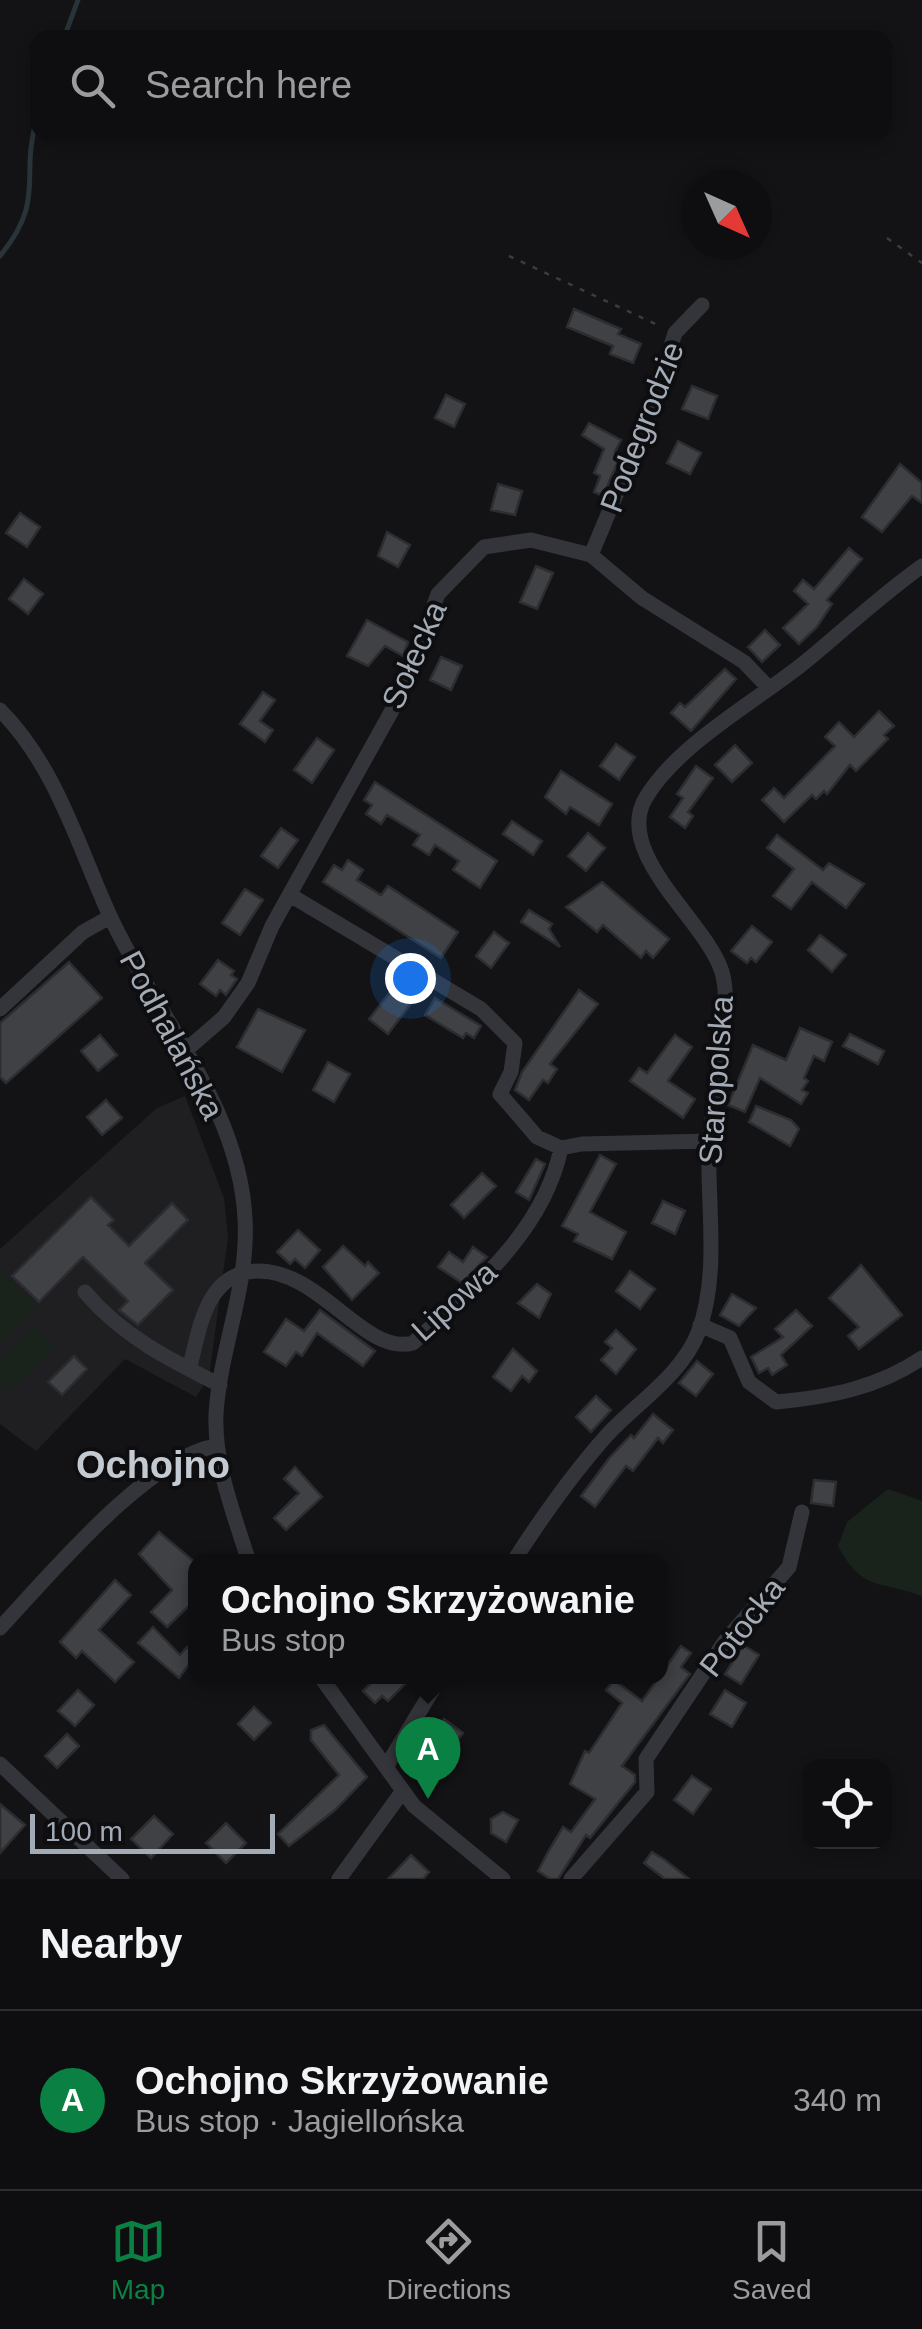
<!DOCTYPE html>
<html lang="en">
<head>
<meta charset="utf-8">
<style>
	:root { --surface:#0e0e10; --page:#1c1c1e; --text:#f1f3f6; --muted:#9b9c9f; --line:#2e2e30; --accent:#0b8043 }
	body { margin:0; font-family:Helvetica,sans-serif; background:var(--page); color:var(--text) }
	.controls { position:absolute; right:30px; bottom:30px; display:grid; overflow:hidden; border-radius:20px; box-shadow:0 5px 15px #0003 }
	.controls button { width:90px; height:90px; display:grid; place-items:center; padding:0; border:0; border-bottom:2px solid var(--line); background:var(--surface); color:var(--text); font:50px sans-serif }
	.compass { position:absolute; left:682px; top:170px; width:90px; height:90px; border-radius:50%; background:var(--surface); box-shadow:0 5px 15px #0003; rotate:135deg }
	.scale { position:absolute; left:30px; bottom:25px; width:245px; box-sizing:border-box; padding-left:10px; border:5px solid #a3abb6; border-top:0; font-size:28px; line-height:35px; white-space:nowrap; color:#a3abb6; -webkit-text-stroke:8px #0e0e10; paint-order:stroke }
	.you { position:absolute; left:410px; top:978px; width:35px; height:35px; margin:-25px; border:8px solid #fff; border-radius:50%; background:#1a73e8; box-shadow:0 0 0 15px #1a73e833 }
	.badge { display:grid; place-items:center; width:65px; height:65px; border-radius:50%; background:var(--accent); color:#fff; font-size:32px; font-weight:700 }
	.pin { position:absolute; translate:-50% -82px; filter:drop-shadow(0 2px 5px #0008) }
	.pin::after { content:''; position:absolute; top:52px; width:35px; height:30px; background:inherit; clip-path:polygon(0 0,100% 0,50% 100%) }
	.popup { position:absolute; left:188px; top:1554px; width:480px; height:130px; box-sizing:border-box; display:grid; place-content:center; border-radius:20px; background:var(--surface); filter:drop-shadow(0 2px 8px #0005); font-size:32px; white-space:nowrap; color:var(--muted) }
	.popup b { font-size:38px; color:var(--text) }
	.popup::after { content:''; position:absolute; left:50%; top:100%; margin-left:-20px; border:20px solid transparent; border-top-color:var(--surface) }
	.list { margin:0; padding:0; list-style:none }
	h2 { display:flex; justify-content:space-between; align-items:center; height:130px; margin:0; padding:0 40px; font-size:42px }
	h2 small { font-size:32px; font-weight:400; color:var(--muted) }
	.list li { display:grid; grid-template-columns:65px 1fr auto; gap:30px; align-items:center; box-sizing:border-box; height:180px; padding:0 40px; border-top:2px solid var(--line) }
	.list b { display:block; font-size:38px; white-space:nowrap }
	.list p { margin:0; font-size:32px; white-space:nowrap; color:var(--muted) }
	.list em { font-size:32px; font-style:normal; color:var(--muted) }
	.icon { flex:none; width:55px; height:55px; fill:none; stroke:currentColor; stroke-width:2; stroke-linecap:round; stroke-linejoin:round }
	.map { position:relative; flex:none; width:922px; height:1879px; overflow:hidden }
	.search { position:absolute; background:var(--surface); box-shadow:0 5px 15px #0003; left:30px; right:30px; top:30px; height:110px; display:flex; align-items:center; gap:25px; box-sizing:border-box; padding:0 35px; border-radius:20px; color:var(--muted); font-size:38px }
	.sheet { height:310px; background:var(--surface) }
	nav { display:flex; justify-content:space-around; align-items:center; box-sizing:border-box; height:140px; border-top:2px solid var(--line); background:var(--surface); font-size:28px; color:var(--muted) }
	nav a { display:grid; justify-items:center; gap:5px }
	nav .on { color:var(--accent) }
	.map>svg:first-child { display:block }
	.built { fill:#1f1f22 }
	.green { fill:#1a231b }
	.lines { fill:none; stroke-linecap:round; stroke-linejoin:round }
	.stream { stroke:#283439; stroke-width:5 }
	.building { fill:#3f4145; stroke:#2c2d31; stroke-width:2.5 }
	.path { stroke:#393c41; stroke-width:2.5; stroke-dasharray:5 8; stroke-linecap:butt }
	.minor { stroke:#33353a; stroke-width:15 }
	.labels { text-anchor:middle; stroke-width:8; stroke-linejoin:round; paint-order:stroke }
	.street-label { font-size:32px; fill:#a3abb6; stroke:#0e0e10 }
	.quarter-label { font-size:38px; font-weight:bold; fill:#c4cad2; stroke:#0e0e10 }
</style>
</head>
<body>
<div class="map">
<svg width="922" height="1879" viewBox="0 0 922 1879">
	<rect width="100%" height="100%" fill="#131315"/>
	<path class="built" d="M 185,1096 L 224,1198 L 228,1237 L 209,1377 L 196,1397 L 125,1359 L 36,1451 L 0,1424 L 0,1249 L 157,1108 Z"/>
	<path class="green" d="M 0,1271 L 37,1308 L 0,1345 Z
		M 34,1325 L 54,1346 L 10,1390 L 0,1381 L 0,1359 Z
		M 888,1489 L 922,1501 L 922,1596 C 879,1580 863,1592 838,1546 L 847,1522 Z"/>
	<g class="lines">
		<path class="stream" d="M 64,38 L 78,0
			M 0,256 C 48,198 18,175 38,116"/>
	</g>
	<path class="building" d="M 574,309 L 621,329 L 618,334 L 641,344 L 633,363 L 610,354 L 613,346 L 567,327 Z
		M 692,386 L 717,396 L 708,419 L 682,409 Z
		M 446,395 L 465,404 L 454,427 L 435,418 Z
		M 589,423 L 621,440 L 615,452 L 621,455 L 603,496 L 594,492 L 600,476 L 594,473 L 604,449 L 582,435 Z
		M 678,441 L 701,453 L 690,474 L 667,463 Z
		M 900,464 L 922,483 L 922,503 L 912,496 L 882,532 L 862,517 Z
		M 498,484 L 522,491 L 515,515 L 491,510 Z
		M 20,513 L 40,527 L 27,547 L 6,533 Z
		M 387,532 L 410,545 L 398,567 L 378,556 Z
		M 849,548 L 862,559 L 827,600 L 832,604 L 817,627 L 799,644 L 783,628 L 808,604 L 794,591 L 803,580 L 814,589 Z
		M 536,566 L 553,573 L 537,609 L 520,602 Z
		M 24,579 L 43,594 L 28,614 L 9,599 Z
		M 367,620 L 408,642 L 403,656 L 385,646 L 368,666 L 347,656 Z
		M 765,630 L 780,645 L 762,662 L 748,647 Z
		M 441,657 L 462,666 L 451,690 L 430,680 Z
		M 725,669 L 736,679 L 691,731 L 671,713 L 680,703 L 685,707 Z
		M 263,692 L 275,700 L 260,721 L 273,730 L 265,742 L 240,724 Z
		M 879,711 L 894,726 L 884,735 L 888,739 L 856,771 L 850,765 L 827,794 L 824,791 L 816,799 L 812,795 L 784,822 L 762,800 L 774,788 L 784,798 L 835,746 L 825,737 L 839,722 L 854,737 Z
		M 317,738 L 334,750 L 312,783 L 294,770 Z
		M 616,744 L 635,757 L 619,780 L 600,766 Z
		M 735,745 L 752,763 L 732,782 L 715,765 Z
		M 696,766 L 713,778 L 688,812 L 693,816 L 685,828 L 670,817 L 683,798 L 677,794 Z
		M 561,771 L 612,804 L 599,825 L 570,807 L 566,814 L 545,797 Z
		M 375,782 L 497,861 L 480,888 L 453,870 L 459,861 L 435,845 L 429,855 L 413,845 L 420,835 L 387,815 L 381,824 L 366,814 L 372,805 L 364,800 Z
		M 512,821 L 542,841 L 533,855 L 503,834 Z
		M 281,828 L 298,840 L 278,868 L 261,856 Z
		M 588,833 L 605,848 L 586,871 L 568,856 Z
		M 777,835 L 823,870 L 829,863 L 864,884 L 846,908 L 812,882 L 791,909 L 773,896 L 794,869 L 767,848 Z
		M 348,860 L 363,870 L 357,880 L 381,895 L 388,886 L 458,932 L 441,958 L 323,882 L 334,865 L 342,870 Z
		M 602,882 L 669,939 L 653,958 L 646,951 L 641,958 L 603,925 L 597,932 L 566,907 Z
		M 245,889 L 263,900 L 240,935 L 222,923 Z
		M 529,910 L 552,924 L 549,929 L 560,947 L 521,922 Z
		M 752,926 L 772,942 L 756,962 L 751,958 L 747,963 L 731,951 Z
		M 494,932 L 509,943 L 491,968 L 476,956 Z
		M 820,935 L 846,955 L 832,972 L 808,950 Z
		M 218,960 L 234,971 L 231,975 L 237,979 L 226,995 L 220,990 L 216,996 L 200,984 Z
		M 69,962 L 102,998 L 6,1083 L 0,1077 L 0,1023 Z
		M 397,983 L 416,997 L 388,1034 L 369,1019 Z
		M 579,990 L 598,1004 L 550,1064 L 557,1069 L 548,1083 L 543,1080 L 529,1100 L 515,1090 L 522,1072 Z
		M 435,998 L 481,1026 L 474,1038 L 466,1033 L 463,1038 L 425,1015 Z
		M 258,1009 L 305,1030 L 282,1072 L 237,1047 Z
		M 800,1028 L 832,1042 L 824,1061 L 814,1056 L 804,1078 L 808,1081 L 802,1090 L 808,1093 L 801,1104 L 760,1078 L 745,1112 L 728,1105 L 753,1045 L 786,1060 Z
		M 850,1034 L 884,1051 L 878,1064 L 843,1046 Z
		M 100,1035 L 117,1055 L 98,1071 L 81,1051 Z
		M 675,1035 L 692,1047 L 668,1081 L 695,1099 L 683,1118 L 630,1081 L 639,1068 L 647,1073 Z
		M 328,1062 L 350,1074 L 334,1102 L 313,1090 Z
		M 106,1100 L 122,1118 L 102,1135 L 87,1117 Z
		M 756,1106 L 791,1120 L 799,1129 L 790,1146 L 749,1122 Z
		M 600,1155 L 616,1164 L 590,1212 L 626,1232 L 612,1259 L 574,1241 L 578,1234 L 562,1226 Z
		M 536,1159 L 545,1164 L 529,1200 L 516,1192 Z
		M 482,1173 L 496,1186 L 464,1218 L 451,1205 Z
		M 91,1197 L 114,1220 L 108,1225 L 129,1246 L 172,1203 L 188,1220 L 145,1263 L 173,1290 L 138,1325 L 119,1310 L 128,1301 L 83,1257 L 39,1302 L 12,1276 Z
		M 663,1201 L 685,1211 L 675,1234 L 652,1223 Z
		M 298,1230 L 320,1250 L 305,1268 L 295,1259 L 290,1264 L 277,1252 Z
		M 343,1246 L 365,1266 L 368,1262 L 379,1273 L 352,1300 L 323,1267 Z
		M 473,1247 L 487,1257 L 462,1283 L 438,1267 L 449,1252 L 463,1262 Z
		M 861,1265 L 902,1315 L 859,1349 L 848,1336 L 859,1327 L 829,1298 Z
		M 630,1271 L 655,1289 L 640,1309 L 616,1291 Z
		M 537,1284 L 551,1294 L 539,1318 L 518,1303 Z
		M 732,1294 L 756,1308 L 739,1326 L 720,1315 Z
		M 320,1310 L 375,1351 L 363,1366 L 317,1333 L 302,1356 L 296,1352 L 286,1366 L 264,1352 L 286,1319 L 304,1331 Z
		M 796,1310 L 812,1326 L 781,1355 L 787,1365 L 772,1375 L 768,1368 L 759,1373 L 751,1357 L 783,1337 L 775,1329 Z
		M 616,1330 L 636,1349 L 616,1374 L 601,1360 L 612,1348 L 605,1342 Z
		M 513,1349 L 537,1371 L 529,1382 L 522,1376 L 511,1391 L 493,1377 Z
		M 74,1356 L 87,1369 L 62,1395 L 48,1382 Z
		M 697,1361 L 713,1374 L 696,1396 L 679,1383 Z
		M 596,1396 L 611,1410 L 591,1432 L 576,1417 Z
		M 653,1414 L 673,1430 L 663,1443 L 658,1438 L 633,1471 L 626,1466 L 595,1507 L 581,1496 L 610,1457 L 631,1435 L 634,1438 Z
		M 295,1467 L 322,1497 L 286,1530 L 274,1518 L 299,1493 L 284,1479 Z
		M 814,1480 L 836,1482 L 833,1506 L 811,1503 Z
		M 159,1532 L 196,1563 L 196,1599 L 167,1627 L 151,1612 L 172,1590 L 139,1554 Z
		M 115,1580 L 131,1595 L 99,1630 L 134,1662 L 115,1682 L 82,1651 L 76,1658 L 60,1642 Z
		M 153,1627 L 180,1655 L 187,1647 L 196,1655 L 179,1678 L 138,1643 Z
		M 743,1645 L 759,1655 L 741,1684 L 725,1674 Z
		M 681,1646 L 691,1653 L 681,1667 L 690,1674 L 622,1766 L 635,1775 L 635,1782 L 590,1838 L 586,1835 L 558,1879 L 550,1879 L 538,1871 L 548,1852 L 563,1827 L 571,1832 L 595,1799 L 570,1784 L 585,1751 L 589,1753 L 622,1703 L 606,1690 L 614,1680 L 642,1701 Z
		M 362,1676 L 398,1676 L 405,1684 L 388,1701 L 382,1696 L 375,1703 L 363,1691 L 370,1684 Z
		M 78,1690 L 94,1705 L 75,1726 L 58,1711 Z
		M 725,1690 L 746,1703 L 732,1727 L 710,1714 Z
		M 254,1707 L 271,1723 L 254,1740 L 238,1724 Z
		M 444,1719 L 463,1733 L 440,1764 L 422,1750 Z
		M 324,1725 L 367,1777 L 335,1810 L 289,1846 L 278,1834 L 339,1775 L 311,1740 L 311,1730 Z
		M 67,1734 L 79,1746 L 57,1768 L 45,1756 Z
		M 692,1776 L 711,1789 L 693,1814 L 674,1800 Z
		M 0,1804 L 25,1825 L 0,1853 Z
		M 503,1812 L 518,1820 L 506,1842 L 491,1833 L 491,1819 Z
		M 154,1816 L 173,1834 L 151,1858 L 131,1839 Z
		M 226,1823 L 246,1843 L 226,1863 L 206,1843 Z
		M 652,1852 L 665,1860 L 689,1879 L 665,1879 L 644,1863 Z
		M 411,1855 L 429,1872 L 423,1879 L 388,1879 Z"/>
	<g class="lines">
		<path class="path" d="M 887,238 L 922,263
			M 509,256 L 662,327"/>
		<path class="minor" d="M 591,555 L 649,416 L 675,333 L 702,305
			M 0,710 C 56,766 78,846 110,916 C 155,1014 240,1107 245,1219 C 249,1286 220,1348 216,1414 C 214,1465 234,1514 249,1562
			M 290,895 L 481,1009 L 515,1043 L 511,1072 L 500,1094 L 537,1137 L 561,1148
			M 0,1009 L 83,932 L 110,917
			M 185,1051 L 224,1017 L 248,983 L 272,926 L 400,696 L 438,594 L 484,547 L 531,540 L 591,555 L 642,598 L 744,662 L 767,686
			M 561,1148 L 582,1144 L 710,1141
			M 85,1292 C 122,1336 170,1360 220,1385
			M 700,1325 L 730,1338 L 749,1382 L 776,1402 C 830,1397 877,1388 922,1358
			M 190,1366 C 200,1326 207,1271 259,1271 C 321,1271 365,1356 413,1343 C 473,1289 544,1231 561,1148
			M 513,1562 C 542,1517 572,1474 608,1434 C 637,1403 682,1374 698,1333 C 720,1275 707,1206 709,1145 C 712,1100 734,1012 722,972 C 707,922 614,855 645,799 C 677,744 757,701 805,662 C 844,630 881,595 922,566
			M 0,1628 C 48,1577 149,1455 217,1446
			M 320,1676 L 414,1806 L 503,1879
			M 0,1764 L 122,1879
			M 386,1767 L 441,1676
			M 339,1879 L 402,1792
			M 571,1879 L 647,1792 L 646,1759 L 725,1641 L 789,1567 L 802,1512"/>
	</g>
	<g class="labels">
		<g class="street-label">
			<text transform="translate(642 427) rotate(-69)" y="11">Podegrodzie</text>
			<text transform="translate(414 655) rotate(-66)" y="11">Sołecka</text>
			<text transform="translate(172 1035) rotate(62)" y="11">Podhalańska</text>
			<text transform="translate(716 1080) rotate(-86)" y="11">Staropolska</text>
			<text transform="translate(454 1301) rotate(-42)" y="11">Lipowa</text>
			<text transform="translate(742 1627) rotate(-52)" y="11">Potocka</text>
		</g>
		<g class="quarter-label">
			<text x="153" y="1478">Ochojno</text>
		</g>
	</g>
</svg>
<div class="controls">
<button><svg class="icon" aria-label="locate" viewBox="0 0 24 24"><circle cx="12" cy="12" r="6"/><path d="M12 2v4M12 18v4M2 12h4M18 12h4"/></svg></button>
</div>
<svg class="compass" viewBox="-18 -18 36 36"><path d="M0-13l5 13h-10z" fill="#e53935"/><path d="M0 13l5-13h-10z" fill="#9b9c9f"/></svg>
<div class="scale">100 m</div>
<div class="you"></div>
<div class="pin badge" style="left:428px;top:1799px">A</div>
<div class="popup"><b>Ochojno Skrzyżowanie</b>Bus stop</div>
<div class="search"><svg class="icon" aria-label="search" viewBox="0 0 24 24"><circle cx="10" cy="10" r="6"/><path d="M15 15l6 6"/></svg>Search here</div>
</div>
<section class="sheet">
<h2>Nearby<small></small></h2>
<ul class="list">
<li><span class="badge">A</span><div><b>Ochojno Skrzyżowanie</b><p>Bus stop · Jagiellońska</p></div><em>340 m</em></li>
</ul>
</section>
<nav>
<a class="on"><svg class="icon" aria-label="map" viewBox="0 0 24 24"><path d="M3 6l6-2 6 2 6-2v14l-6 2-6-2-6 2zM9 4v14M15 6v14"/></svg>Map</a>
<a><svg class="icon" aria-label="directions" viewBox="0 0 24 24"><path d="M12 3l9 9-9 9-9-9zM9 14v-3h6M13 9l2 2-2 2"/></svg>Directions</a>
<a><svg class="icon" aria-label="saved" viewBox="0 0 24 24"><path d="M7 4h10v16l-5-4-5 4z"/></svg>Saved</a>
</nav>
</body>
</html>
